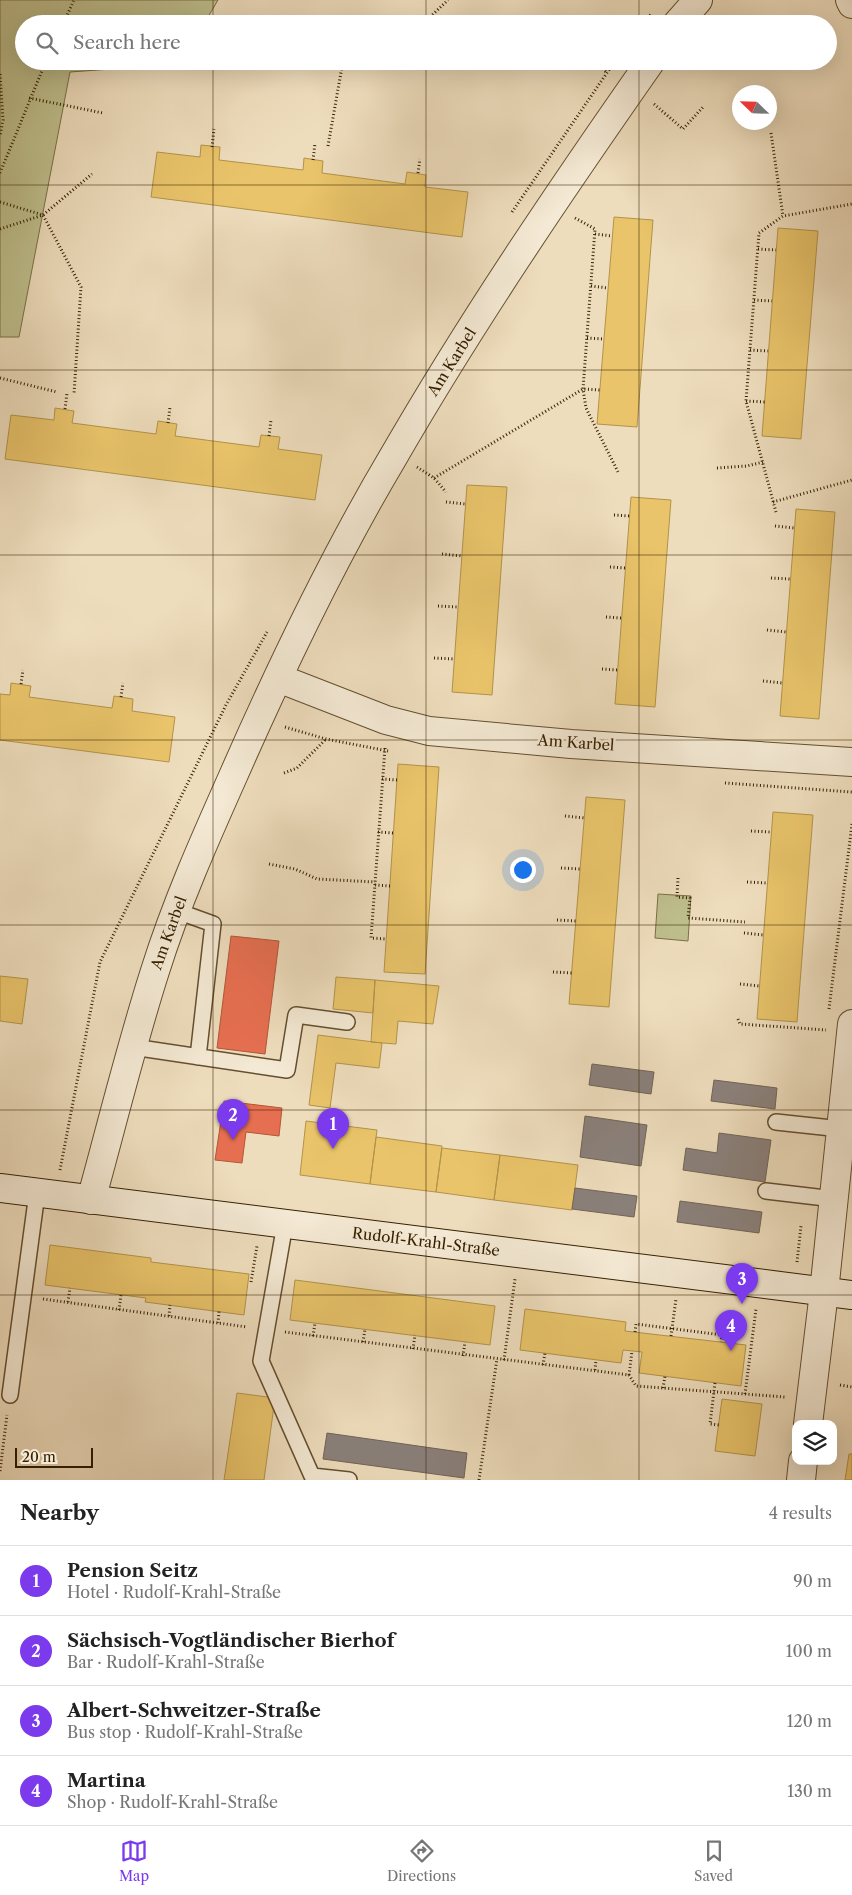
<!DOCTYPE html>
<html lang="en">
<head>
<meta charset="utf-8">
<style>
	:root { --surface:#fff; --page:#f2f2f2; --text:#222; --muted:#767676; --line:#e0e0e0; --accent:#7c3aed }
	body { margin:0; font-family:"Libre Caslon Text",serif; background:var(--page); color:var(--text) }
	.controls { position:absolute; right:15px; bottom:15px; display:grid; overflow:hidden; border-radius:10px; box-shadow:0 5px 20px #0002 }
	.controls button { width:45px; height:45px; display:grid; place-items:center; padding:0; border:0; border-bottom:1px solid var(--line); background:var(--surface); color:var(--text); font:25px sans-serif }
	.compass { position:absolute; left:732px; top:85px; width:45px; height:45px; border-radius:50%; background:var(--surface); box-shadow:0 5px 20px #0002; rotate:293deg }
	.scale { position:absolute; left:15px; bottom:12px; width:78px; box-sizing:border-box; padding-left:5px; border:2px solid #362000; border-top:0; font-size:14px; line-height:18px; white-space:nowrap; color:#362000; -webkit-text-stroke:4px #f4e9d4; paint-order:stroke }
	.you { position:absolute; left:522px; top:869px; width:18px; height:18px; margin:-12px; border:4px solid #fff; border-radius:50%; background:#1a73e8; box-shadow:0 0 0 8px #1a73e833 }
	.badge { display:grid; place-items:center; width:32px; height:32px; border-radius:50%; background:var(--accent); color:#fff; font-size:16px; font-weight:700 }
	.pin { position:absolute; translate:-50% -41px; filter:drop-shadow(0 1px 2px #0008) }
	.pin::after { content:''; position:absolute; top:26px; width:18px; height:15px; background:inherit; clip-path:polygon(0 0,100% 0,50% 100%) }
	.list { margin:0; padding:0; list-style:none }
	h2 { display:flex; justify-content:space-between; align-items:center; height:65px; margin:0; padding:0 20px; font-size:21px }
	h2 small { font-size:16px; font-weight:400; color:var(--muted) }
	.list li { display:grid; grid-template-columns:32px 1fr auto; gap:15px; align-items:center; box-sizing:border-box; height:70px; padding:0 20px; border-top:1px solid var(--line) }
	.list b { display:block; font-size:19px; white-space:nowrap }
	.list p { margin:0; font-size:16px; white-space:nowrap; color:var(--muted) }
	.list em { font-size:16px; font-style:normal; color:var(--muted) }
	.icon { flex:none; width:28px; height:28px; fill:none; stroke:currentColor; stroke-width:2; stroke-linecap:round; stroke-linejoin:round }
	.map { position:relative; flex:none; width:852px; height:1480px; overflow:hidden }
	.search { position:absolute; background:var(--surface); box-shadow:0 5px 20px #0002; left:15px; right:15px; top:15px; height:55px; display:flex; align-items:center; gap:12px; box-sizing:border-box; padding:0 18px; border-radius:28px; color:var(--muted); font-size:19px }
	.sheet { height:345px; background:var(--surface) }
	nav { display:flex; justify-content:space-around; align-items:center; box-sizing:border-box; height:70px; border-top:1px solid var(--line); background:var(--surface); font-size:14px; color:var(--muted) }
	nav a { display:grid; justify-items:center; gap:2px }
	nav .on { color:var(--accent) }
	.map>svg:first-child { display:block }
	.green { fill:#bebf8d; stroke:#7a7046 }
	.homes { fill:#e9c46a; stroke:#b3934a }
	.shops { fill:#e76f51; stroke:#b25739 }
	.industry { fill:#8a817c; stroke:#716457 }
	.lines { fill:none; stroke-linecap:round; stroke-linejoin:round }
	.lane-casing { stroke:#644f2f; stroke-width:18 }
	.street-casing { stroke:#644f2f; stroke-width:30 }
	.secondary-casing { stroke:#362000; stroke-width:30 }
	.path { stroke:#362000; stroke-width:3; stroke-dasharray:1 2.5; stroke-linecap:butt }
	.lane { stroke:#f4e9d4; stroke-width:15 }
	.street { stroke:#f4e9d4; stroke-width:28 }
	.secondary { stroke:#f4e9d4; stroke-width:28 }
	.grid { fill:none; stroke:#362000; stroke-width:1; stroke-opacity:0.55 }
	.labels { text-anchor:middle; stroke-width:5; stroke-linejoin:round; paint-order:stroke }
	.street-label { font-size:15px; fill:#362000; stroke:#f4e9d4 }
</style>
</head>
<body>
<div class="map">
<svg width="852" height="1480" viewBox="0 0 852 1480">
	<rect width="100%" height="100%" fill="#eeddbd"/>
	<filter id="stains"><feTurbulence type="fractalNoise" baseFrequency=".004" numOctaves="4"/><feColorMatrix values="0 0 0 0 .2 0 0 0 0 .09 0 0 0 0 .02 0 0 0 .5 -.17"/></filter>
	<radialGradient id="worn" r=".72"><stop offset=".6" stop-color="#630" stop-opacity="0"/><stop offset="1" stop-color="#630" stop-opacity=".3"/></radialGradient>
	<path class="green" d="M 0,0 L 218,0 L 204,24 L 24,24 L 24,61 L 182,61 L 180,64 L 70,72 L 19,337 L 0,337 Z
		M 658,894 L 691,896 L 688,941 L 655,938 Z"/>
	<path class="homes" d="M 201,145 L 220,147 L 219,160 L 303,170 L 304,158 L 323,161 L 322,173 L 405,184 L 407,172 L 426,175 L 425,187 L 468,192 L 462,237 L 151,197 L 157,152 L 200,157 Z
		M 614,217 L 653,220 L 637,427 L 597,424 Z
		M 778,228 L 818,231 L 801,439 L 762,436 Z
		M 55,408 L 74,411 L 72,423 L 156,434 L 158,421 L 177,424 L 175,436 L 259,447 L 261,435 L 280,437 L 278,449 L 322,455 L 315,500 L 5,459 L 11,415 L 54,420 Z
		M 467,485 L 507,487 L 492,695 L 452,692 Z
		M 631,497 L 671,500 L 655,707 L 615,704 Z
		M 796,509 L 835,512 L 819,719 L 780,716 Z
		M 11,683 L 31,686 L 29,697 L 112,708 L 114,696 L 133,699 L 132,711 L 175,717 L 169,762 L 0,740 L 0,694 L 10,695 Z
		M 398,764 L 439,767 L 425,974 L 384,972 Z
		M 586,797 L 625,800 L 609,1007 L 569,1004 Z
		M 773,812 L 813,815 L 797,1022 L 757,1019 Z
		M 0,976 L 28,979 L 22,1024 L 0,1021 Z
		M 336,977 L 375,980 L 373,1013 L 333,1009 Z
		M 375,980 L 439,986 L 433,1024 L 398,1021 L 396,1044 L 371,1042 Z
		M 318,1035 L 382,1043 L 379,1068 L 336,1063 L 330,1108 L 309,1105 Z
		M 306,1121 L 377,1130 L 370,1184 L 300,1175 Z
		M 376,1137 L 442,1146 L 436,1192 L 370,1184 Z
		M 442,1148 L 500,1155 L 494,1200 L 436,1192 Z
		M 500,1155 L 578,1165 L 572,1210 L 494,1200 Z
		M 50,1245 L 151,1258 L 151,1262 L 249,1274 L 244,1315 L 145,1302 L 146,1298 L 45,1285 Z
		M 295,1280 L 495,1306 L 490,1345 L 290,1320 Z
		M 525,1309 L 626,1322 L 625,1331 L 746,1345 L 741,1386 L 639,1373 L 642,1352 L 623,1350 L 621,1363 L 520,1350 Z
		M 237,1393 L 275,1398 L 264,1480 L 224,1480 Z
		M 722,1399 L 762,1404 L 755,1456 L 715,1451 Z
		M 849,1454 L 852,1454 L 852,1480 L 845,1480 Z"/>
	<path class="shops" d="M 231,936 L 279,941 L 265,1054 L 217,1048 Z
		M 224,1101 L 282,1108 L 279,1136 L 246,1132 L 242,1163 L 215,1160 Z"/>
	<path class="industry" d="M 592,1064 L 654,1072 L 651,1094 L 589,1085 Z
		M 714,1080 L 777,1088 L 775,1109 L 711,1101 Z
		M 585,1116 L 647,1125 L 641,1166 L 580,1157 Z
		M 719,1133 L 771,1140 L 765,1182 L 683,1170 L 686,1148 L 717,1153 Z
		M 575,1188 L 637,1196 L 634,1217 L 572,1209 Z
		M 680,1201 L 762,1212 L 759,1233 L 677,1222 Z
		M 327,1433 L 467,1453 L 464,1478 L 323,1459 Z"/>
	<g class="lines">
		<g class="lane-casing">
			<path id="lane" d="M 177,911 L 213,924 L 198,1057
				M 133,1047 L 287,1070 L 296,1015 L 347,1022
				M 776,1122 L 841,1129
				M 766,1191 L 834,1199
				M 285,1224 L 261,1361 L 312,1476 L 349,1480
				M 10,1395 L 37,1193"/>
		</g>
		<g class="street-casing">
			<path id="street" d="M 850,0 L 852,4
				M 677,24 L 698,0
				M 278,678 L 386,720 L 429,731 L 571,744 L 852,762
				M 91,1200 C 112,1124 131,1046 155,971 C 176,904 205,839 234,774 C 281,667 332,560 392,459 C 471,322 560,191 651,61
				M 808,1424 L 824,1292 L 852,1024
				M 801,1480 L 803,1461"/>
		</g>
		<g class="secondary-casing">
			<path id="secondary" d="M 0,1188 L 852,1295"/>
		</g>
		<path class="path" d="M 63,24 L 74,0
			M 369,24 L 373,20 L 429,18 L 448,0
			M 644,24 L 651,14
			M 595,61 L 607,73
			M 0,74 L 3,120 L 0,136
			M 29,98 L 103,113
			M 654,104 L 683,129 L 704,106
			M 771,133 L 783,216
			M 328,146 L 343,61
			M 212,147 L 214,129
			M 313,160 L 315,143
			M 0,173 L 46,61
			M 418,173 L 420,159
			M 0,202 L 43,215 L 81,287 L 74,394
			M 512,212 L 615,61
			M 575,218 L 595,229 L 583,389 L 586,408 L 618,472
			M 0,229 L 43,215 L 92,174
			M 595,234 L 612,236
			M 758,249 L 776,250
			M 591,286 L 608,288
			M 754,300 L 772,301
			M 587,338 L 604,339
			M 750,350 L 768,351
			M 0,378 L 57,392
			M 746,401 L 765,402
			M 65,409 L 67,393
			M 168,423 L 170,407
			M 269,436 L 271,420
			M 417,467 L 434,478 L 446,492
			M 717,468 L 747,466 L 763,462
			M 434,478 L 583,389 L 600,390
			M 446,502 L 465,504
			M 773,502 L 852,480
			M 776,512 L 746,401 L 759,233 L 783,216 L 852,204
			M 614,515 L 630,516
			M 775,526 L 794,528
			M 442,554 L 462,556
			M 610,567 L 625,568
			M 771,578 L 790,579
			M 438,606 L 458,607
			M 606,617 L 621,618
			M 767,630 L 786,632
			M 434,658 L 455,659
			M 602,669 L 618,670
			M 763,681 L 782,683
			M 21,684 L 23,670
			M 121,697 L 123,683
			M 285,727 L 326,739 L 388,751
			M 385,748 L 371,938 L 386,939
			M 284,773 L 297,768 L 326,739
			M 382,779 L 397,780
			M 725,783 L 852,792
			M 565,816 L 585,818
			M 751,831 L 771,832
			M 378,832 L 393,833
			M 269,864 L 295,869 L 317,879 L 375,882
			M 561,868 L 580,869
			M 678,878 L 677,897 L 690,898 L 688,918 L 745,922
			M 747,882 L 767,883
			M 375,885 L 390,886
			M 557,920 L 576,921
			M 744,933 L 763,935
			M 553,972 L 572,973
			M 740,984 L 759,986
			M 829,1009 L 852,824
			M 738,1019 L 740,1024 L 826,1030
			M 60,1170 L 100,962 L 226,705 L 267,632
			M 797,1262 L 801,1226
			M 251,1282 L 257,1246
			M 43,1299 L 247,1327
			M 68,1302 L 70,1288
			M 119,1310 L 121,1295
			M 169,1316 L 170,1305
			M 218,1323 L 219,1311
			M 285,1332 L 629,1375 L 636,1386 L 785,1397
			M 635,1332 L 636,1324 L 722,1335 L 721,1342
			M 313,1336 L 315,1323
			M 671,1336 L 676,1299
			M 363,1342 L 365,1329
			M 413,1349 L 415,1335
			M 463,1356 L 465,1342
			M 504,1360 L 515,1279
			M 543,1365 L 545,1353
			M 595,1370 L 596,1360
			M 629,1375 L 632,1351
			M 715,1383 L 710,1424 L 719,1425
			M 840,1385 L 852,1387
			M 663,1388 L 665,1376
			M 745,1394 L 756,1309
			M 0,1471 L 7,1415
			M 479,1480 L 497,1359"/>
		<use href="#lane" class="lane"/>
		<use href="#street" class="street"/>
		<use href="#secondary" class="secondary"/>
	</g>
	<path class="grid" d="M 213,0 L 213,24M 426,0 L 426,24M 639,0 L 639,24M 213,61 L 213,1480M 426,61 L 426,1480M 639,61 L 639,1480M 0,185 L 852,185M 0,370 L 852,370M 0,555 L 852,555M 0,740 L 852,740M 0,925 L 852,925M 0,1110 L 852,1110M 0,1295 L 852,1295"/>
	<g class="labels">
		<g class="street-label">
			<text transform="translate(452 362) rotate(-58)" y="5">Am Karbel</text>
			<text transform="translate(576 743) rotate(4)" y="5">Am Karbel</text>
			<text transform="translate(169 933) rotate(-70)" y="5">Am Karbel</text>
			<text transform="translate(426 1242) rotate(7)" y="5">Rudolf-Krahl-Straße</text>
		</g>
	</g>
	<rect width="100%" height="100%" filter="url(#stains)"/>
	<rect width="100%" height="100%" fill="url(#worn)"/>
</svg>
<div class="controls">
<button><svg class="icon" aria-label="layers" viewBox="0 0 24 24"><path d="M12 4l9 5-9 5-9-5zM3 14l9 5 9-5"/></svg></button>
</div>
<svg class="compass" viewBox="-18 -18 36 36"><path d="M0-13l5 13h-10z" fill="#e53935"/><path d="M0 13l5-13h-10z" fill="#767676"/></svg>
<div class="scale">20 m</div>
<div class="you"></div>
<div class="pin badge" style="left:333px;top:1149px">1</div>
<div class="pin badge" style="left:233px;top:1140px">2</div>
<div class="pin badge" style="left:742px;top:1304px">3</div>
<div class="pin badge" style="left:731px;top:1351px">4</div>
<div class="search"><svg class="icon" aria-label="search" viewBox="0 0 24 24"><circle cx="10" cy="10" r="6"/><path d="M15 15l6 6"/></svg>Search here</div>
</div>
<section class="sheet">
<h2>Nearby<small>4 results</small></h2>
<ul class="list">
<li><span class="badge">1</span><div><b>Pension Seitz</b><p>Hotel · Rudolf-Krahl-Straße</p></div><em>90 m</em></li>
<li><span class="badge">2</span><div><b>Sächsisch-Vogtländischer Bierhof</b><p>Bar · Rudolf-Krahl-Straße</p></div><em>100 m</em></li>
<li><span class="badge">3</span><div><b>Albert-Schweitzer-Straße</b><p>Bus stop · Rudolf-Krahl-Straße</p></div><em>120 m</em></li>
<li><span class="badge">4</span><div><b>Martina</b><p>Shop · Rudolf-Krahl-Straße</p></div><em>130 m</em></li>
</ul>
</section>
<nav>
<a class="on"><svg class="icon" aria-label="map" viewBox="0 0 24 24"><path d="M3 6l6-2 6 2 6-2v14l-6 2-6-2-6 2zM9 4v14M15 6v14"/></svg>Map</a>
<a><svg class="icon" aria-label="directions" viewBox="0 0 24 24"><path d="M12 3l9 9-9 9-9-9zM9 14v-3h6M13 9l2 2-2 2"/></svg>Directions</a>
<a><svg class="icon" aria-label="saved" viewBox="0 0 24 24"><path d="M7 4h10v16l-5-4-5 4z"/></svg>Saved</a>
</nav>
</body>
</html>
